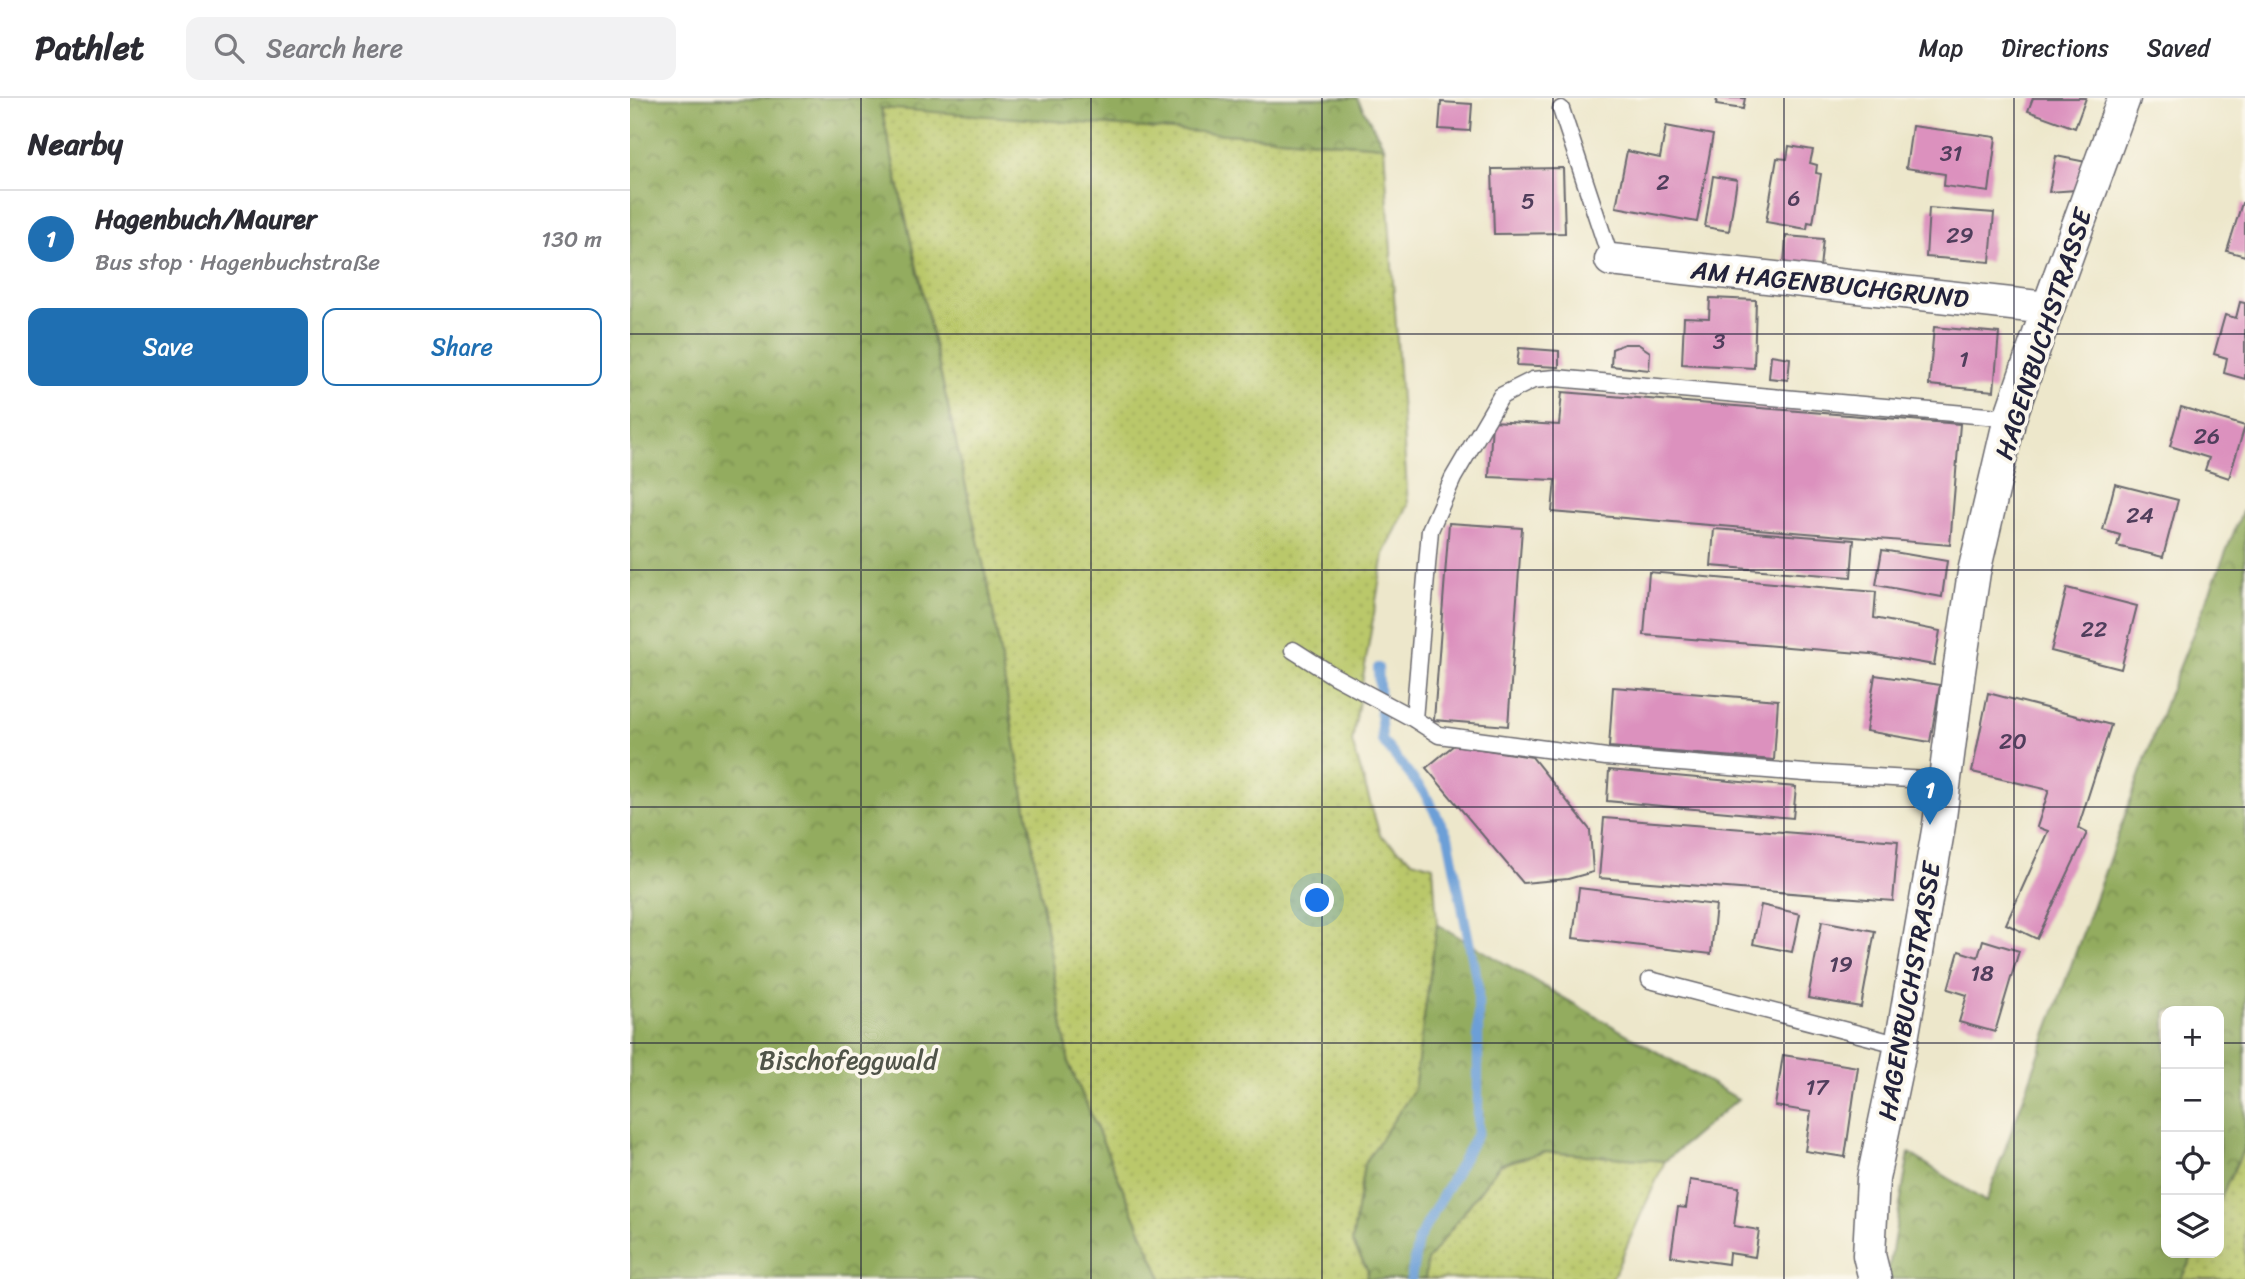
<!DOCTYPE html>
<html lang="en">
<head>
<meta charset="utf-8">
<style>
	:root { --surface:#fff; --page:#f2f2f3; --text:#2b2b33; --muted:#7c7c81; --line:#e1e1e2; --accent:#1f6fb2 }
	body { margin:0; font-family:Sriracha,sans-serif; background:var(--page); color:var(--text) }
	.controls { position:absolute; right:21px; bottom:21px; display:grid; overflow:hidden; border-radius:14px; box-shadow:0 7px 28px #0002 }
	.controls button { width:63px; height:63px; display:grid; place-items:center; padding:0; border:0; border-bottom:2px solid var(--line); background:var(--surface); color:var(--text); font:35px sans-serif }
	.you { position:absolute; left:688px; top:803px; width:24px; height:24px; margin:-18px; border:5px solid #fff; border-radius:50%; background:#1a73e8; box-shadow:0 0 0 10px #1a73e833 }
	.badge { display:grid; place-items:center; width:46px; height:46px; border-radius:50%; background:var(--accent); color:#fff; font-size:23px; font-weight:700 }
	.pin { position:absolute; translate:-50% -58px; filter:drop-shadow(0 2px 4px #0008) }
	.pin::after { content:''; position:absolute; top:37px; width:24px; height:21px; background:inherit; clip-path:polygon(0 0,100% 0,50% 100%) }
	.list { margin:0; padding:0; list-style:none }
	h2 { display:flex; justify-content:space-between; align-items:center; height:91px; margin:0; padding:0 28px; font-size:30px }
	h2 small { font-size:23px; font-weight:400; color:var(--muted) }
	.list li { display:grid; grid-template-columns:46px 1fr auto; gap:21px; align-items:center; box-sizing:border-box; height:98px; padding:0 28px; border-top:2px solid var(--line) }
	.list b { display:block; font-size:26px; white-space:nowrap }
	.list p { margin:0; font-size:23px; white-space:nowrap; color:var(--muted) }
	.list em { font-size:23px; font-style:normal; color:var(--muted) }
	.actions { display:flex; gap:14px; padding:21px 28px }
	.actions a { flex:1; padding:16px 0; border:2px solid var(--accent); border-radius:14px; text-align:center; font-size:24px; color:var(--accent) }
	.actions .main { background:var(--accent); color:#fff }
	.icon { flex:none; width:38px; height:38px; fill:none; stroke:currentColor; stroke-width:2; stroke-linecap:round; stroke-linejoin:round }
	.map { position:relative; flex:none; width:1615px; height:1181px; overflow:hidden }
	header { display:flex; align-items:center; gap:42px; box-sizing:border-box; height:98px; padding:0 35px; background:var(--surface); border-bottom:2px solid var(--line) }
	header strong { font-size:33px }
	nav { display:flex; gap:38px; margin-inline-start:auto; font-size:24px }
	.search { width:490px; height:63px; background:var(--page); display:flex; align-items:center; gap:18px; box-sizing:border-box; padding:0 24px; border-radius:14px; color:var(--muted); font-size:26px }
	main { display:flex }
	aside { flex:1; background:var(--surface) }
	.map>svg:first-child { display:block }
	.grass { fill:url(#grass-dots); stroke:#6e7552; stroke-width:2 }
	.forest { fill:url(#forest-crowns); stroke:#5a674c; stroke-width:2 }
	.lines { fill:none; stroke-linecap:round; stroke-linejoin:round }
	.stream { stroke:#6c9fd7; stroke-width:10 }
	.building { fill:#dc91be }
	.service-casing { stroke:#69676d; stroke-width:19 }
	.minor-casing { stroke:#69676d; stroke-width:35 }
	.service { stroke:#fff; stroke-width:16 }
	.minor { stroke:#fff; stroke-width:32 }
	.grid { fill:none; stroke:#22223b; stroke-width:2; stroke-opacity:0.55 }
	.labels { text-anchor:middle; stroke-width:7; stroke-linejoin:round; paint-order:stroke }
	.number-label { font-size:23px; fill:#503e5c }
	.street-label { font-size:26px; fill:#22223b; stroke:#fbf7ec }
	.park-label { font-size:26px; fill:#505449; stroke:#fbf7ec }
</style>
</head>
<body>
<header>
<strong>Pathlet</strong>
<div class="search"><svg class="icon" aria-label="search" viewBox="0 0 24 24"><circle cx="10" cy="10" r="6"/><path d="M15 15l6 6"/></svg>Search here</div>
<nav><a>Map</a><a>Directions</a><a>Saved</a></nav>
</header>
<main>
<aside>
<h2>Nearby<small></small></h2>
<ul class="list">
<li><span class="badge">1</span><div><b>Hagenbuch/Maurer</b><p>Bus stop · Hagenbuchstraße</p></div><em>130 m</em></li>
</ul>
<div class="actions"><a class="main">Save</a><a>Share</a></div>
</aside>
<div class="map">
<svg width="1615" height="1181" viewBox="0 0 1615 1181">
	<defs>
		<pattern id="grass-dots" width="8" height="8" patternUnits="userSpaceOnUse" patternTransform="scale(1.75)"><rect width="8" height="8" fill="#bac86a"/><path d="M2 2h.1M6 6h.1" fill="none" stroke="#a0ac5d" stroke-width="1.8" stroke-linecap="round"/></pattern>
		<pattern id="forest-crowns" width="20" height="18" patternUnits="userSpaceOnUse" patternTransform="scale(1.75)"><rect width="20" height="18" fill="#93ac5e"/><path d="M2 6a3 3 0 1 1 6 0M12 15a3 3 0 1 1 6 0" fill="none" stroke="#788c4f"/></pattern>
	</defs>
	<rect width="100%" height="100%" fill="#fbf7ec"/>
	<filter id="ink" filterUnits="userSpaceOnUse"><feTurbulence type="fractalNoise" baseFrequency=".0143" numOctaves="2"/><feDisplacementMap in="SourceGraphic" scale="14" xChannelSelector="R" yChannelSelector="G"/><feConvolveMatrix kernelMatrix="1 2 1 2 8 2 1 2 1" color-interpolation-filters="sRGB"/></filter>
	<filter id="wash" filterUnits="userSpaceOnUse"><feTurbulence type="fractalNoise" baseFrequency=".00686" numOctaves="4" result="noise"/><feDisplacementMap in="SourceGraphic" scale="28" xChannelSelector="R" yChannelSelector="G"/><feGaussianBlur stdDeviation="1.57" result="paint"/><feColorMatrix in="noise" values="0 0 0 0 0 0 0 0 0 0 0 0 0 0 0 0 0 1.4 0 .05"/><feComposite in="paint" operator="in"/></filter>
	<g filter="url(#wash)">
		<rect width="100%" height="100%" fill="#ede7cb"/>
		<path class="grass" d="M 251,9 L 754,48 L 778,407 L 754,456 L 722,644 L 750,737 L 782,762 L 803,768 L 807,826 L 784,992 L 734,1066 L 722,1144 L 738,1173 L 736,1181 L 532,1181 L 439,966 L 360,496 Z
			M 1615,1048 L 1615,1181 L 1551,1181 L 1564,1155 L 1589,1155 L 1589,1103 Z
			M 915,1054 L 1035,1063 L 982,1181 L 795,1181 L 797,1163 L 870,1067 Z"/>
		<path class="forest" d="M 0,0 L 727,0 L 754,48 L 251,10 L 360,496 L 439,966 L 532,1181 L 0,1181 Z
			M 1612,414 L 1615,419 L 1615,1048 L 1589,1103 L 1589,913 L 1536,913 L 1536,1155 L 1564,1155 L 1551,1181 L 1257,1181 L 1279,1055 L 1356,1104 L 1539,595 Z
			M 807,826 L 1108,1001 L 1035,1063 L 915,1054 L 870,1066 L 797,1163 L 795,1181 L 736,1181 L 738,1173 L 722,1144 L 734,1066 L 784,992 Z"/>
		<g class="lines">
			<path class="stream" d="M 748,570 L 752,642 L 795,696 L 818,738 L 848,889 L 848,1034 L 788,1142 L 781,1181"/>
		</g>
		<g id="blocks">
			<path class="building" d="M 1087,0 L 1115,0 L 1113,11 L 1086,7 Z
				M 1403,0 L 1456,0 L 1445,30 L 1398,13 Z
				M 811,4 L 842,6 L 840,33 L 809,31 Z
				M 1036,28 L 1083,37 L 1067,124 L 986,109 L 997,53 L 1030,60 Z
				M 1282,28 L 1366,39 L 1359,94 L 1314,88 L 1315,76 L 1276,70 Z
				M 1159,48 L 1183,52 L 1180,65 L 1187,67 L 1186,75 L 1191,76 L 1183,125 L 1178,124 L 1177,131 L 1136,124 L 1147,60 L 1157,61 Z
				M 1426,58 L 1456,64 L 1446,92 L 1419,94 Z
				M 933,70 L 935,135 L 864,136 L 862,71 Z
				M 1083,78 L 1107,82 L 1099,133 L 1075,129 Z
				M 1612,105 L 1615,106 L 1615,158 L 1597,153 Z
				M 1299,110 L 1364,115 L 1360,164 L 1296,159 Z
				M 1156,138 L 1193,141 L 1190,170 L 1154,167 Z
				M 1080,200 L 1126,202 L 1124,270 L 1052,266 L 1054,219 L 1079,220 Z
				M 1610,204 L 1615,205 L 1615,281 L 1594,275 L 1597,260 L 1584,256 L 1595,217 L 1606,220 Z
				M 1304,229 L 1369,235 L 1364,293 L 1299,287 Z
				M 994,246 L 1008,246 L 1020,254 L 1019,272 L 981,268 L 982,251 Z
				M 889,250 L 929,253 L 929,269 L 887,267 Z
				M 1141,257 L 1160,260 L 1158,282 L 1139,280 Z
				M 932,294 L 1330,326 L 1320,447 L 922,414 L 925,382 L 859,379 L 862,323 L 929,327 Z
				M 1551,309 L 1615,328 L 1599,380 L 1575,372 L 1579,360 L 1540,348 Z
				M 1485,386 L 1548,402 L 1533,459 L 1487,448 L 1490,437 L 1473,432 Z
				M 819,425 L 892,430 L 878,628 L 804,622 Z
				M 1084,431 L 1224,442 L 1221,479 L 1081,468 Z
				M 1252,452 L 1317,463 L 1312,499 L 1246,487 Z
				M 1019,474 L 1246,494 L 1244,520 L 1310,533 L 1304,567 L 1241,556 L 1014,537 Z
				M 1437,490 L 1507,508 L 1491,571 L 1421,553 Z
				M 1245,577 L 1310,587 L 1300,644 L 1236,633 Z
				M 983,589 L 1148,602 L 1144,662 L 979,649 Z
				M 1358,595 L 1481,627 L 1448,730 L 1457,735 L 1407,841 L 1376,826 L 1418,733 L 1407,729 L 1419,692 L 1342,674 Z
				M 824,647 L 902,659 L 960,732 L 963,774 L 938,781 L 893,785 L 796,670 Z
				M 979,672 L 1166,689 L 1163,720 L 977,703 Z
				M 974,720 L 1268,743 L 1263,803 L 969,780 Z
				M 949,790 L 1086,807 L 1081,856 L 943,840 Z
				M 1131,807 L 1170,816 L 1162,854 L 1123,846 Z
				M 1192,823 L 1245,833 L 1231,909 L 1178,900 Z
				M 1353,842 L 1389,853 L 1365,934 L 1329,924 L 1337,897 L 1318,891 L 1329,853 L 1348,859 Z
				M 1153,957 L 1228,969 L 1215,1059 L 1175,1053 L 1181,1014 L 1145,1008 Z
				M 1060,1082 L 1109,1089 L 1104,1128 L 1129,1132 L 1125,1159 L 1099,1155 L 1098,1166 L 1041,1158 L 1048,1109 L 1056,1110 Z"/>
		</g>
	</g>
	<g filter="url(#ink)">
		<use href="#blocks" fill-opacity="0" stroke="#69676d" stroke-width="2"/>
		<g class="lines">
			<g class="service-casing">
				<path id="service" d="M 931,11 L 981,162
					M 663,552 L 704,578 L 784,621 L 809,637 L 976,659 L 1175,675 L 1315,683
					M 784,621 L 800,432 L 823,380 L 871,298 L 903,282 L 926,280 L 1380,320
					M 1020,882 L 1271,947"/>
			</g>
			<g class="minor-casing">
				<path id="minor" d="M 981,162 L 1418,210
					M 1245,1181 L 1239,1157 L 1243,1081 L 1271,947 L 1309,727 L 1329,573 L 1344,474 L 1380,320 L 1418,210 L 1494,0"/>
			</g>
			<use href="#service" class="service"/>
			<use href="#minor" class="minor"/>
		</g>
	</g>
	<path class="grid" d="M 231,0 L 231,1181M 461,0 L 461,1181M 692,0 L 692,1181M 923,0 L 923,1181M 1154,0 L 1154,1181M 1384,0 L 1384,1181M 0,236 L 1615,236M 0,472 L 1615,472M 0,709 L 1615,709M 0,945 L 1536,945M 1589,945 L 1615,945"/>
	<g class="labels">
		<g class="number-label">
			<text x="1321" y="63">31</text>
			<text x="1033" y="92">2</text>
			<text x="1164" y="108">6</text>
			<text x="898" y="111">5</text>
			<text x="1330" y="145">29</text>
			<text x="1089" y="251">3</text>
			<text x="1334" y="269">1</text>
			<text x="1577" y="346">26</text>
			<text x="1510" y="425">24</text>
			<text x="1464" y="539">22</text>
			<text x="1383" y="651">20</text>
			<text x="1211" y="874">19</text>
			<text x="1352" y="883">18</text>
			<text x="1187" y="997">17</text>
		</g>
		<g class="street-label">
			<text transform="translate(1200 186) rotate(6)" y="9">AM HAGENBUCHGRUND</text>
			<text transform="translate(1413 236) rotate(-72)" y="9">HAGENBUCHSTRASSE</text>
			<text transform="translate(1279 893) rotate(-80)" y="9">HAGENBUCHSTRASSE</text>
		</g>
		<g class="park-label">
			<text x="218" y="971">Bischofeggwald</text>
		</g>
	</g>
</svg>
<div class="controls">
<button>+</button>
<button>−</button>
<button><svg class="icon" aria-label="locate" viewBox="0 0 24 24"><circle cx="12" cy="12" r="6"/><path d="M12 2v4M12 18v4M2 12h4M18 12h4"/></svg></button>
<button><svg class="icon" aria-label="layers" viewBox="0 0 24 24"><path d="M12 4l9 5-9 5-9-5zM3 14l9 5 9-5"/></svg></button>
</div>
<div class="you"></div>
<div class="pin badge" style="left:1300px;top:727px">1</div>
</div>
</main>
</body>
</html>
